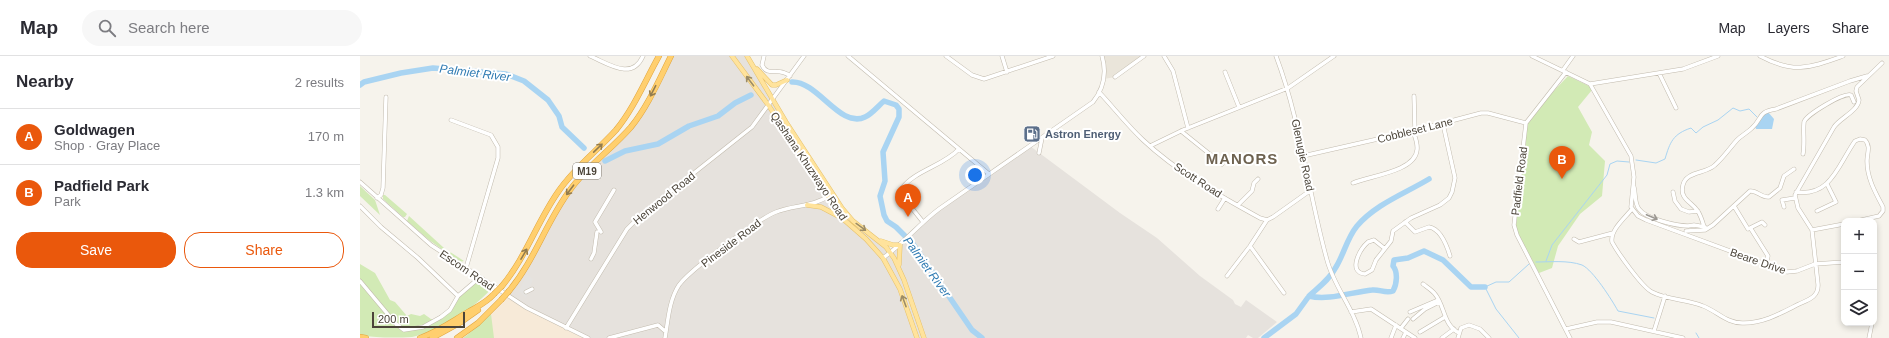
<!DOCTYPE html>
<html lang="en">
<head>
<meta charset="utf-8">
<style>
	:root { --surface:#fff; --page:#f7f7f7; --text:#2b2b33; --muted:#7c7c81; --line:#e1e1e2; --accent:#ea580c }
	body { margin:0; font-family:Helvetica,sans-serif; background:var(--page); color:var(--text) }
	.controls { position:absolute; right:12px; bottom:12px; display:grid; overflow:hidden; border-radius:8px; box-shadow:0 2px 6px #0003 }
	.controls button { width:36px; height:36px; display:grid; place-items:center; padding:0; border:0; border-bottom:1px solid var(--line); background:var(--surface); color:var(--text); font:20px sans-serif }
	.scale { position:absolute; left:12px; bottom:10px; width:93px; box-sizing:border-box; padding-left:4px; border:2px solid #4b4439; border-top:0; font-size:11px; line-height:14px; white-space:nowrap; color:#4b4439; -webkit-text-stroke:3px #fff; paint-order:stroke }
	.you { position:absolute; left:615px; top:119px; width:14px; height:14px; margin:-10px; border:3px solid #fff; border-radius:50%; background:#1a73e8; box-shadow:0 0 0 6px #1a73e833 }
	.badge { display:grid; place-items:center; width:26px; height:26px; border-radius:50%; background:var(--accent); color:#fff; font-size:13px; font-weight:700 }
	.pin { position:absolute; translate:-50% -33px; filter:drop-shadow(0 1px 2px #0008) }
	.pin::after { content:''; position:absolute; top:21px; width:14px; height:12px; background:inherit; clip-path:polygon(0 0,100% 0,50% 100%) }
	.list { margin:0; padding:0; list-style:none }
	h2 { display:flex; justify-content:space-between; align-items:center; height:52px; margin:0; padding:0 16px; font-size:17px }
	h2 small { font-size:13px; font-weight:400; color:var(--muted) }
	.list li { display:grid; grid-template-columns:26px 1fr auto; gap:12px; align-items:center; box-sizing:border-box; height:56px; padding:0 16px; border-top:1px solid var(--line) }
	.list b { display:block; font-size:15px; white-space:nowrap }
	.list p { margin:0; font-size:13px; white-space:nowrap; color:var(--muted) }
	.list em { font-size:13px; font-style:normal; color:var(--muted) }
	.actions { display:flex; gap:8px; padding:12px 16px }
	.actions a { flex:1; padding:9px 0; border:1px solid var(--accent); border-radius:16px; text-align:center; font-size:14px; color:var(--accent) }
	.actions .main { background:var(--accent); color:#fff }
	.icon { flex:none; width:22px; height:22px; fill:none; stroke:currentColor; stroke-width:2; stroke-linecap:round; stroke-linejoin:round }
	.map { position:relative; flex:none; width:1529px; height:282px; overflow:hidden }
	header { display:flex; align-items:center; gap:24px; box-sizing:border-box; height:56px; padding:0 20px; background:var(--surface); border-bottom:1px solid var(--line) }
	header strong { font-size:19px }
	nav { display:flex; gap:22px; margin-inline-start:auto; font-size:14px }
	.search { width:280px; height:36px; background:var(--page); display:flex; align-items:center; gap:10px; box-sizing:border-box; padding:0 14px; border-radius:22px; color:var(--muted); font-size:15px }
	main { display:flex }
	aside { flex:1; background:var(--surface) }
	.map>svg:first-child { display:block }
	.residential { fill:#eae5da }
	.commercial { fill:#f7ead8 }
	.industrial { fill:#e6e2dd }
	.green { fill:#d2eab5 }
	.parking { fill:#e5e3e0 }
	.water { fill:#a9d4f2 }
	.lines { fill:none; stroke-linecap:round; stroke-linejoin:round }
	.stream { stroke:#a9d4f2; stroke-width:1 }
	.river { stroke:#a9d4f2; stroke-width:5.5 }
	.minor-casing { stroke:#c2bbae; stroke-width:4.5 }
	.major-casing { stroke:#e6c16a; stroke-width:5 }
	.highway-casing { stroke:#e0a43c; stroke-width:6 }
	.minor { stroke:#fff; stroke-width:3.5 }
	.major { stroke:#ffe39c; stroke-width:4 }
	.highway { stroke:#ffcf6e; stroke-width:5 }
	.highway-bridge-casing { stroke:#e0a43c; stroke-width:6; stroke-linecap:butt }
	.highway-bridge { stroke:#ffcf6e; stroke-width:5 }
	.oneway { stroke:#9c8c66 }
	.oneway2 { stroke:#937c4e }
	.oneway3 { stroke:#9c9892 }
	.labels { text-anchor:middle; stroke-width:4; stroke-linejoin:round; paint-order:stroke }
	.shield { fill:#fff; stroke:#817c74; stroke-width:1 }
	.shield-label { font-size:10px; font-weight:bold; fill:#4b4439 }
	.street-label { font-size:11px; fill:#4b4439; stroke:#fff }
	.service-label { font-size:11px; font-weight:bold; fill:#4e5e75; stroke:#fff; text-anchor:start }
	.water-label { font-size:12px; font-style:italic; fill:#2e7ab2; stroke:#fff }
	.district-label { font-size:15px; font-weight:bold; letter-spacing:1px; fill:#6e6250; stroke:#fff }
</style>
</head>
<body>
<header>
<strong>Map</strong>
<div class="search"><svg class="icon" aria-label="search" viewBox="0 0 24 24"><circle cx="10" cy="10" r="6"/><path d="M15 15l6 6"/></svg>Search here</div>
<nav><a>Map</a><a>Layers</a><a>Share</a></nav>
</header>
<main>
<aside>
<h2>Nearby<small>2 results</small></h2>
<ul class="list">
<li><span class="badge">A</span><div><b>Goldwagen</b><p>Shop · Gray Place</p></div><em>170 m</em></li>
<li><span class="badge">B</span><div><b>Padfield Park</b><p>Park</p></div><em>1.3 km</em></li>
</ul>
<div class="actions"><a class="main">Save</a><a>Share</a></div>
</aside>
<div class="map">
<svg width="1529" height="282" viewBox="0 0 1529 282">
	<rect width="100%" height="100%" fill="#f6f3ec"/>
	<path class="residential" d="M 743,0 L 783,0 L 755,21 L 744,23 Z"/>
	<path class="commercial" d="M 146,239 L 228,282 L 97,282 L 118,267 Z"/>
	<path class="industrial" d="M 311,0 L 387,0 L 481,152 L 530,197 L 563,166 L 670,90 L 760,157 L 797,182 L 840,220 L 873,244 L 875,248 L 881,251 L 886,244 L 917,266 L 898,282 L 893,282 L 888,279 L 886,282 L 228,282 L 146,239 L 211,132 L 271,71 Z"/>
	<path class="green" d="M 1208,20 L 1229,30 L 1232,34 L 1218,51 L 1232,76 L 1229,89 L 1245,105 L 1242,140 L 1220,158 L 1198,190 L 1192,212 L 1179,217 L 1158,179 L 1156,169 L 1167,67 L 1172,58 Z
		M 0,130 L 15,144 L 20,159 L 0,140 Z
		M 23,139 L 25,139 L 47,158 L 45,161 L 43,161 L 23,143 Z
		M 49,160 L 84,192 L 104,205 L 100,206 L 69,184 L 47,165 Z
		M 0,208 L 15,217 L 30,244 L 35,246 L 47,260 L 51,258 L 60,260 L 64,258 L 71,263 L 77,264 L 90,254 L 96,243 L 110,229 L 119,226 L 130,234 C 111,255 80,275 52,281 C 36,282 16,282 0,279 Z
		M 131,258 L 134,282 L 103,282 L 106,280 Z"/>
	<path class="parking" d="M 167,219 L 173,223 L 166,242 L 159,235 Z"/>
	<path class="water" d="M 1408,56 L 1414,63 L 1412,73 L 1396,73 L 1395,70 L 1402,60 Z"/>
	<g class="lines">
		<path class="stream" d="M 1276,104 L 1296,107 L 1305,103 C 1310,86 1313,78 1331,72 L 1336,77 L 1343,71 L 1358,64 L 1373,52 L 1380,55 L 1389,53 L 1397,61
			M 1186,205 L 1192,189 L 1247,119 L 1250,108 L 1257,105 L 1269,106
			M 1176,206 C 1190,206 1208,204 1222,209 C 1233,214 1252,244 1258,255 L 1294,262
			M 1336,277 L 1339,282
			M 1159,282 L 1136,253 L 1125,231 L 1136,226 L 1149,226 L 1169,208"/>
		<path class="river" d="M 432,26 C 458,25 480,73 505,61 C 512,58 518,50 524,45 L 536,49 L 539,53 L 539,61 L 523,96 L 525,125 L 520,140 L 524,159 L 527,165 L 536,171 L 553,188 L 612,274 L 622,282
			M 0,29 L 4,26 L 41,17 L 73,12 L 146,18 L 164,25 L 188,44 L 199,60 L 202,71 L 224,92
			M 245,105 L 265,95 L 298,88 L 329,70 L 358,60 L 375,47 L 391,39
			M 949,240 C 959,231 970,223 976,211 C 984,198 987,182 997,170 C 1016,148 1044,138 1069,123
			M 904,282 L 936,258 L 949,240 C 968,245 992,236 1012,234 C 1020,233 1025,238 1033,235 C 1037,228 1038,216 1033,210 L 1034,204 L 1048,202 L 1064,195 L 1083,204 L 1111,231 L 1125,231"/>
		<g class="minor-casing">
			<path id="minor" d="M 230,0 C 249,8 272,25 283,0
				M 404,0 L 402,9 C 408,22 418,10 430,20
				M 488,0 L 629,118
				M 586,0 L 612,19 L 624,23 L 693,0
				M 642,0 L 647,16
				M 804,0 L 813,15 L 828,72
				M 916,0 C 941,66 948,136 967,204 C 974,231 995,254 1001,282
				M 1172,0 L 1230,28 L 1323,13 L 1358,0
				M 1400,0 C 1434,18 1449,12 1483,0
				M 1203,14 L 1213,0
				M 865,16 L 879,51
				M 1206,16 L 1166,67 L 1154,169 L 1157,179 L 1210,282
				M 1299,17 L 1316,52
				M 755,21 L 784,0
				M 1230,28 L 1271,100 L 1274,121 L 1271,151 L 1278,160 L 1286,164 L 1427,216 L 1437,215 L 1455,208 L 1484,206
				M 739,36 C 754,52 767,69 783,84 C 817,116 860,140 900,162 L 907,164 L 913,161 L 951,134
				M 1054,40 L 1055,75
				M 1499,44 L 1496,35 L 1497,31 L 1522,7
				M 91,64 L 131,79 L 138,91 L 138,102 L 106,212
				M 821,75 L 862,108
				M 790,90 L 823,74 L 928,32 L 974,0
				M 679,97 L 682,82
				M 1443,98 C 1445,87 1443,77 1444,66 C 1446,59 1484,36 1491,39 L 1494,46
				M 943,100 L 1053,75 L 1121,57 L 1128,57 L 1166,67
				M 0,126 L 71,189 L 167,252 L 228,282
				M 993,127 C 1008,120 1055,116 1057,94 C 1058,87 1055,81 1053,75
				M 1274,131 C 1276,138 1274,147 1279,153 C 1286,163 1317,170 1329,170
				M 1313,136 L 1315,145 L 1321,153 L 1329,156 L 1338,155
				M 1436,136 C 1471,141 1478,109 1495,85 L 1500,83 L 1505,84 C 1511,90 1507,98 1507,105 C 1507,122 1515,136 1523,151 L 1523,155 L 1519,160 L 1497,165
				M 17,142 L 21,139 L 23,132 L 26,41
				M 878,149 L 892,135 L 894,127 L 898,123
				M 0,150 L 21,171 L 58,202 L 98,240
				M 1374,150 L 1388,173 L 1402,166 L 1405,169
				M 1424,151 L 1422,144 L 1435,142
				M 858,153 L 865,142
				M 1272,153 C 1265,162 1250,174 1252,186 C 1258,197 1282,231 1292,236 C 1307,244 1327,243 1343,250 C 1357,255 1367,268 1384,267 C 1404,267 1421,257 1439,248 C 1448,244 1459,241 1458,228 L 1452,174 L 1438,152 L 1435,139 L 1474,71 C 1480,62 1498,55 1499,44
				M 1457,155 L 1476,146 L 1467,128
				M 563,166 L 543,141 L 542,132 C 556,114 583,110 599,93
				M 1045,166 L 1055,176 L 1069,171 C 1081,173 1087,190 1090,200
				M 1328,170 L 1334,169 L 1345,171
				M 1391,173 L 1408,200 L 1406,209
				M 1345,174 C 1343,167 1341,159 1337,154 C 1331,146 1319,142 1323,129 C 1326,115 1346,118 1355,109 C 1363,102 1370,92 1377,84 C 1382,79 1387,77 1392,72 C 1403,62 1397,56 1416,53 L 1490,25 L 1507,20
				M 1452,174 L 1484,168
				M 1326,175 L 1345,174 L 1353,169 L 1390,135 C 1397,134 1401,142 1409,141 L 1420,132 L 1424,120 L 1434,113
				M 241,176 L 235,166 L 254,134
				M 1214,183 L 1219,186 L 1253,177
				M 890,190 L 924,237
				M 1024,192 L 1014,184 L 1008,186 C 1000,193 987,216 1005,218 L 1012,214 L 1016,204 L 1031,185 L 1033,175 L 1051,162 L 1080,149 L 1089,142 L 1092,136 L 1095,122 L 1083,68
				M 523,202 C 543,188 559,168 579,153 L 733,46 C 744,32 747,17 742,0
				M 231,203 L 234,197 L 237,176
				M 867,220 L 890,190 L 907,164
				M 0,225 L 36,268 L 44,274 L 63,271 L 81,261 L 90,254 L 98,240 L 119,222
				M 1063,228 C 1067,231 1072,234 1075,238 C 1085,250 1083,269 1099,277
				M 166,236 L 172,233
				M 991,256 L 1011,253 L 1055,282
				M 1050,256 L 1078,244
				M 1053,263 L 1065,253 L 1079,246
				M 206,272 L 267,173 L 281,159 L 392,71 L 444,0
				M 1041,272 L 1048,263
				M 1206,273 L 1237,266 L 1251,266 L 1323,282
				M 1294,275 L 1305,240
				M 1060,276 L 1085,261
				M 249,282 L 298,269 L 306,276
				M 305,282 C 308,265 309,244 319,229 C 330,214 398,163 416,156 C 434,149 454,151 470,139
				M 1031,282 L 1036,269
				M 1043,282 L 1046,276
				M 1082,282 L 1094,273
				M 1098,282 L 1101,272 L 1109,269 L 1120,273 L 1129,282
				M 1509,282 L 1512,267"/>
		</g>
		<g class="major-casing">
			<path id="major" d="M 372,0 L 409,50 L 482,162 L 506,183 L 523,202 L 540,233 L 557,282
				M 387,0 L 426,66 L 482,152 L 493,165 L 526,191 L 534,202 L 544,224 L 564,282
				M 397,13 L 412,29 L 416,29 L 427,24
				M 447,149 L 461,151 L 480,161
				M 521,185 L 533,189 L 540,189 L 539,209"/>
		</g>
		<g class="highway-casing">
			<path id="highway" d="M 142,230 C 166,201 177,166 198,136 C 214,112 237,95 256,74 C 274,52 285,25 299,0
				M 149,235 C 175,204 186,166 210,134 C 227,110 252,93 271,71 C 288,50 299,24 311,0
				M 0,281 L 6,282
				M 60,282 C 79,275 91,266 108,256 C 118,250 126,247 134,238
				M 72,282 L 101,266 L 118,254
				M 97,282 L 118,267 L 141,244"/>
		</g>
		<use href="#minor" class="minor"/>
		<use href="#major" class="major"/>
		<use href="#highway" class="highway"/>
		<g class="highway-bridge-casing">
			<path id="highway-bridge" d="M 134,238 L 142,230
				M 141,244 L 149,235"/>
		</g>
		<use href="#highway-bridge" class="highway-bridge"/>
	</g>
	<defs><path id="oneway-shaft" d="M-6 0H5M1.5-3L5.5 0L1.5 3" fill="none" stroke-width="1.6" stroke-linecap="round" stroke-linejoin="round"/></defs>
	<g class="oneway">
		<use href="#oneway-shaft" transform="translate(390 25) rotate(-127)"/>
		<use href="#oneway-shaft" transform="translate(501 171) rotate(36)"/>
		<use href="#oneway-shaft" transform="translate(544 245) rotate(-110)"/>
	</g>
	<g class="oneway2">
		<use href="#oneway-shaft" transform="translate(293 35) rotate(117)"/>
		<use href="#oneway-shaft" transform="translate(238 92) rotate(-44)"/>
		<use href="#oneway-shaft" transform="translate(210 134) rotate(127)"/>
		<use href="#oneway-shaft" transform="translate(164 198) rotate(-60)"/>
	</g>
	<use class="oneway3" href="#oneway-shaft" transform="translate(1292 161) rotate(23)"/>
	<defs>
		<g id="fuel-square" transform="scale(0.9)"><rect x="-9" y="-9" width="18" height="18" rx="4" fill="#5c6f8a" stroke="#fff"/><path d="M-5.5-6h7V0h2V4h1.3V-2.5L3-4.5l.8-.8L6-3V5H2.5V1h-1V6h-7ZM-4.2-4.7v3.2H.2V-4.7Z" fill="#fff"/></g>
	</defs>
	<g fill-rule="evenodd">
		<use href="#fuel-square" x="672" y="78"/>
	</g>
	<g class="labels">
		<rect class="shield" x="213" y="107" width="28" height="16" rx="3"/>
		<g class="shield-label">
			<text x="227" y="119">M19</text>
		</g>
		<g class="street-label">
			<text transform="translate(1055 74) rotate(-14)" y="4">Cobbleset Lane</text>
			<text transform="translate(943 99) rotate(78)" y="4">Glenugie Road</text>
			<text transform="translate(449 110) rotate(56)" y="4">Qashana Khuzwayo Road</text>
			<text transform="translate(838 124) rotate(33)" y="4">Scott Road</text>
			<text transform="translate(1159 125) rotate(-83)" y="4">Padfield Road</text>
			<text transform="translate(304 142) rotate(-39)" y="4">Henwood Road</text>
			<text transform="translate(371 187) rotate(-37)" y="4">Pineside Road</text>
			<text transform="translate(1398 205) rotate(19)" y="4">Beare Drive</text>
			<text transform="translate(107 214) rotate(34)" y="4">Escom Road</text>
		</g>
		<g class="service-label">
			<text x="685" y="82">Astron Energy</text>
		</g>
		<g class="water-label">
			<text transform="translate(115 17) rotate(7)" y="4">Palmiet River</text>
			<text transform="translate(567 211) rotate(54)" y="4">Palmiet River</text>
		</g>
		<g class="district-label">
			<text x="882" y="108">MANORS</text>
		</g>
	</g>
</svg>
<div class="controls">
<button>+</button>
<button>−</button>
<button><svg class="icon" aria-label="layers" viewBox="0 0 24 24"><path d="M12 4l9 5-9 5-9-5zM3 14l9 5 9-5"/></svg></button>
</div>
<div class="scale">200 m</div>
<div class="you"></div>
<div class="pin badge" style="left:548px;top:161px">A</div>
<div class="pin badge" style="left:1202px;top:123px">B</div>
</div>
</main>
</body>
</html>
